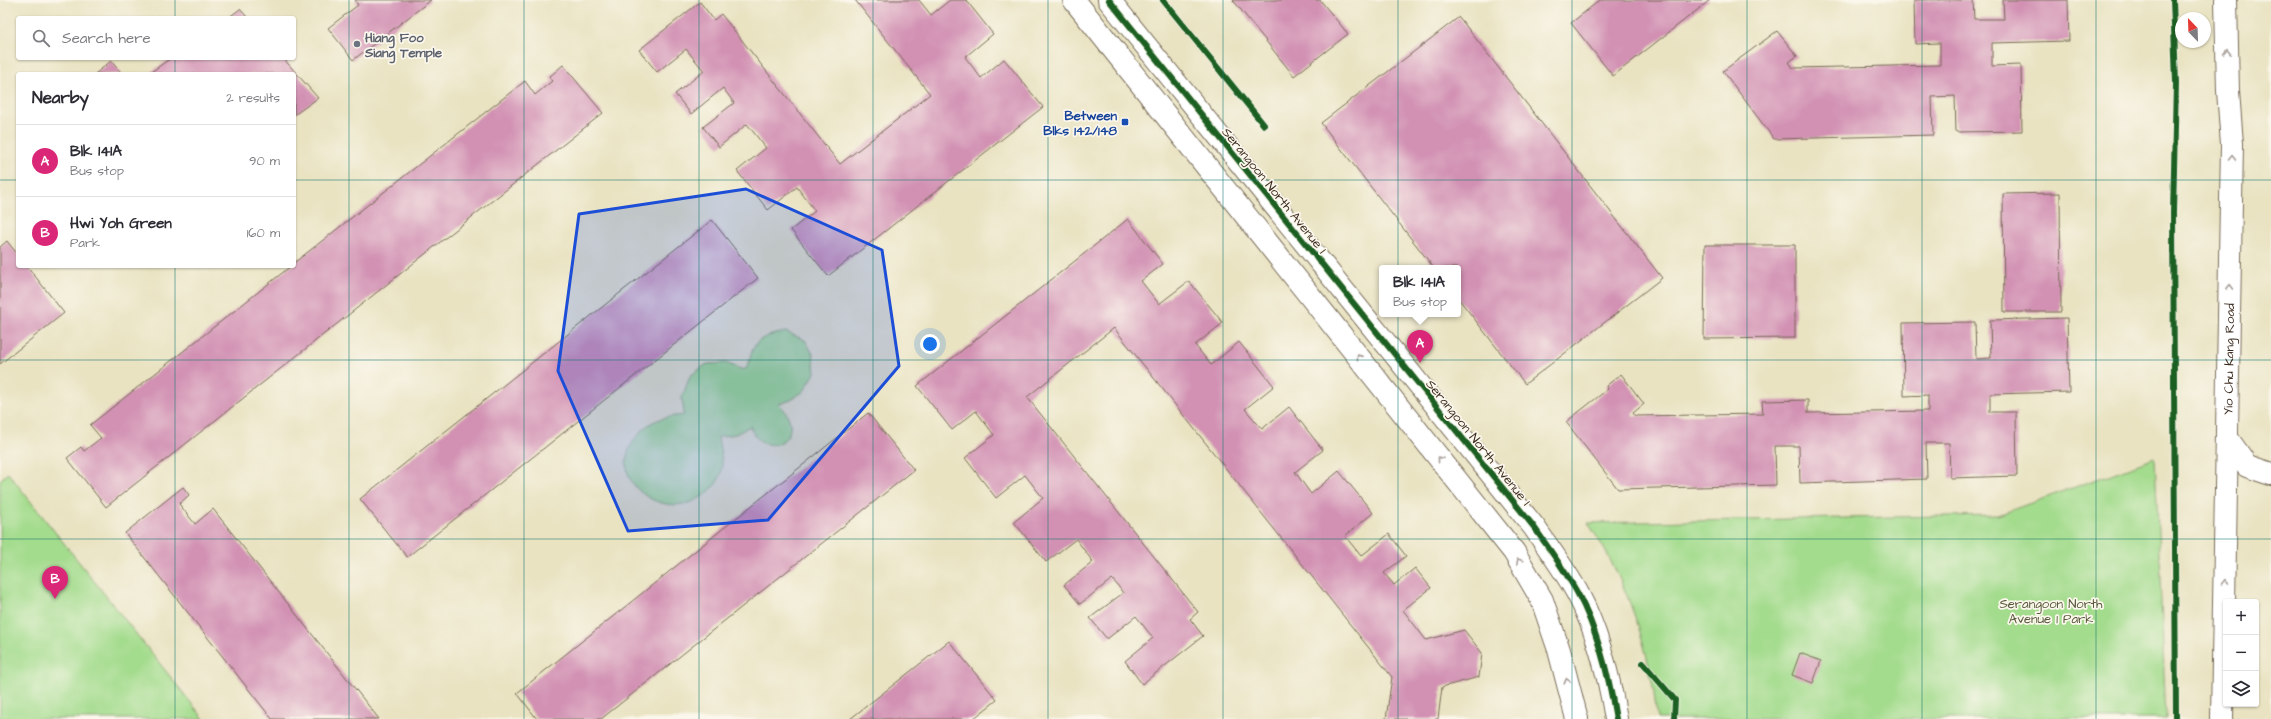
<!DOCTYPE html>
<html lang="en">
<head>
<meta charset="utf-8">
<style>
	:root { --surface:#fff; --page:#f2f2f3; --text:#2b2b33; --muted:#7c7c81; --line:#e1e1e2; --accent:#db2777 }
	body { margin:0; font-family:"Architects Daughter",sans-serif; background:var(--page); color:var(--text) }
	.controls { position:absolute; right:12px; bottom:12px; display:grid; overflow:hidden; border-radius:4px; box-shadow:0 1px 3px #0004 }
	.controls button { width:36px; height:36px; display:grid; place-items:center; padding:0; border:0; border-bottom:1px solid var(--line); background:var(--surface); color:var(--text); font:20px sans-serif }
	.compass { position:absolute; left:2175px; top:12px; width:36px; height:36px; border-radius:50%; background:var(--surface); box-shadow:0 1px 3px #0004; rotate:337deg }
	.you { position:absolute; left:930px; top:344px; width:14px; height:14px; margin:-10px; border:3px solid #fff; border-radius:50%; background:#1a73e8; box-shadow:0 0 0 6px #1a73e833 }
	.badge { display:grid; place-items:center; width:26px; height:26px; border-radius:50%; background:var(--accent); color:#fff; font-size:13px; font-weight:700 }
	.pin { position:absolute; translate:-50% -33px; filter:drop-shadow(0 1px 2px #0008) }
	.pin::after { content:''; position:absolute; top:21px; width:14px; height:12px; background:inherit; clip-path:polygon(0 0,100% 0,50% 100%) }
	.popup { position:absolute; left:1379px; top:265px; width:82px; height:52px; box-sizing:border-box; display:grid; place-content:center; border-radius:4px; background:var(--surface); filter:drop-shadow(0 1px 3px #0005); font-size:13px; white-space:nowrap; color:var(--muted) }
	.popup b { font-size:15px; color:var(--text) }
	.popup::after { content:''; position:absolute; left:50%; top:100%; margin-left:-8px; border:8px solid transparent; border-top-color:var(--surface) }
	.list { margin:0; padding:0; list-style:none }
	h2 { display:flex; justify-content:space-between; align-items:center; height:52px; margin:0; padding:0 16px; font-size:17px }
	h2 small { font-size:13px; font-weight:400; color:var(--muted) }
	.list li { display:grid; grid-template-columns:26px 1fr auto; gap:12px; align-items:center; box-sizing:border-box; height:72px; padding:0 16px; border-top:1px solid var(--line) }
	.list b { display:block; font-size:15px; white-space:nowrap }
	.list p { margin:0; font-size:13px; white-space:nowrap; color:var(--muted) }
	.list em { font-size:13px; font-style:normal; color:var(--muted) }
	.icon { flex:none; width:22px; height:22px; fill:none; stroke:currentColor; stroke-width:2; stroke-linecap:round; stroke-linejoin:round }
	.map { position:relative; flex:none; width:2271px; height:719px; overflow:hidden }
	.search { position:absolute; background:var(--surface); box-shadow:0 1px 3px #0004; left:16px; top:16px; width:280px; height:44px; display:flex; align-items:center; gap:10px; box-sizing:border-box; padding:0 14px; border-radius:4px; color:var(--muted); font-size:15px }
	.panel { position:absolute; background:var(--surface); box-shadow:0 1px 3px #0004; left:16px; top:72px; width:280px; height:196px; border-radius:4px }
	.map>svg:first-child { display:block }
	.green { fill:#a4dc8e; stroke:#708356 }
	.building { fill:#d291b3 }
	.lines { fill:none; stroke-linecap:round; stroke-linejoin:round }
	.minor-casing { stroke:#786b57; stroke-width:24 }
	.primary-casing { stroke:#786b57; stroke-width:24 }
	.minor { stroke:#fff; stroke-width:22 }
	.primary { stroke:#fff; stroke-width:22 }
	.cycleway-casing { stroke:#fbf7ec; stroke-width:8 }
	.cycleway { stroke:#1b5e20; stroke-width:6 }
	.oneway { stroke:#a79f9a }
	.marked { fill:#1d4ed8; fill-opacity:0.2; stroke:#1d4ed8; stroke-width:3; stroke-linejoin:round }
	.grid { fill:none; stroke:#0f766e; stroke-width:1; stroke-opacity:0.55 }
	.worship-dot { fill:#6b7280; stroke:#fbf7ec; stroke-width:1.5 }
	.transit-dot { fill:#1a4fb4; stroke:#fbf7ec; stroke-width:1.5 }
	.labels { text-anchor:middle; stroke-width:3.5; stroke-linejoin:round; paint-order:stroke }
	.worship-label { font-size:13px; font-weight:bold; fill:#5b616d; stroke:#fbf7ec; text-anchor:start }
	.transit-label { font-size:13px; font-weight:bold; fill:#164399; stroke:#fbf7ec; text-anchor:end }
	.street-label { font-size:13px; fill:#3b2a1e; stroke:#fbf7ec }
	.park-label { font-size:13px; fill:#55563a; stroke:#fbf7ec }
</style>
</head>
<body>
<div class="map">
<svg width="2271" height="719" viewBox="0 0 2271 719">
	<rect width="100%" height="100%" fill="#fbf7ec"/>
	<filter id="ink" filterUnits="userSpaceOnUse"><feTurbulence type="fractalNoise" baseFrequency=".025" numOctaves="2"/><feDisplacementMap in="SourceGraphic" scale="8" xChannelSelector="R" yChannelSelector="G"/><feConvolveMatrix kernelMatrix="1 2 1 2 8 2 1 2 1" color-interpolation-filters="sRGB"/></filter>
	<filter id="wash" filterUnits="userSpaceOnUse"><feTurbulence type="fractalNoise" baseFrequency=".012" numOctaves="4" result="noise"/><feDisplacementMap in="SourceGraphic" scale="16" xChannelSelector="R" yChannelSelector="G"/><feGaussianBlur stdDeviation="0.9" result="paint"/><feColorMatrix in="noise" values="0 0 0 0 0 0 0 0 0 0 0 0 0 0 0 0 0 1.4 0 .05"/><feComposite in="paint" operator="in"/></filter>
	<g filter="url(#wash)">
		<rect width="100%" height="100%" fill="#e9e3c2"/>
		<path class="green" d="M 786,332 L 805,340 L 813,354 L 815,373 L 804,391 L 791,400 L 779,404 C 812,437 763,464 750,426 L 736,434 L 718,437 C 720,449 724,462 721,474 C 719,481 713,488 707,493 C 667,526 606,483 633,442 C 648,420 658,418 684,415 L 682,398 L 690,376 L 707,364 L 726,363 L 743,370 L 748,367 C 753,339 760,337 786,332 Z
			M 2155,458 L 2166,719 L 1657,719 C 1651,650 1627,580 1588,523 L 1998,515 Z
			M 8,473 L 204,719 L 0,719 L 0,480 Z"/>
		<g id="blocks">
			<path class="building" d="M 355,0 L 431,0 L 353,60 L 328,28 L 358,5 Z
				M 855,0 L 919,0 L 931,15 L 950,0 L 966,0 L 993,34 L 965,57 L 981,78 L 1004,59 L 1043,107 L 828,276 L 791,230 L 815,211 L 797,187 L 768,210 L 737,171 L 766,148 L 747,124 L 719,147 L 703,127 L 734,103 L 723,88 L 691,114 L 675,94 L 704,71 L 686,49 L 657,72 L 639,50 L 700,2 L 714,20 L 721,14 L 840,164 L 930,94 Z
				M 1233,0 L 1320,0 L 1348,34 L 1294,76 Z
				M 1600,0 L 1710,0 L 1613,76 L 1571,23 Z
				M 1914,0 L 1973,0 L 1974,19 L 2004,19 L 2003,0 L 2068,0 L 2069,41 L 1992,43 L 1992,66 L 2021,65 L 2022,131 L 1956,132 L 1955,96 L 1932,97 L 1933,135 L 1774,139 L 1723,71 L 1777,31 L 1797,56 L 1789,62 L 1793,68 L 1940,65 L 1940,43 L 1915,44 Z
				M 240,9 L 248,18 L 228,18 Z
				M 1459,17 L 1662,278 L 1525,384 L 1458,298 L 1458,268 L 1434,268 L 1321,123 Z
				M 171,58 L 283,58 L 318,98 L 294,115 L 294,74 L 153,74 L 151,72 Z
				M 111,61 L 122,74 L 95,74 Z
				M 563,65 L 603,113 L 106,507 L 67,458 L 81,447 L 84,451 L 101,438 L 90,425 L 291,266 L 294,266 L 294,263 L 525,81 L 535,95 L 552,81 L 549,77 Z
				M 2060,193 L 2061,312 L 2004,312 L 2003,194 Z
				M 1128,219 L 1163,264 L 1141,281 L 1159,304 L 1189,281 L 1223,323 L 1195,345 L 1211,365 L 1239,342 L 1274,386 L 1245,409 L 1262,429 L 1289,407 L 1323,450 L 1295,472 L 1311,494 L 1339,471 L 1373,513 L 1345,536 L 1361,556 L 1389,534 L 1406,556 L 1384,573 L 1394,585 L 1415,568 L 1431,588 L 1403,610 L 1426,640 L 1464,630 L 1482,653 L 1479,677 L 1442,687 L 1438,719 L 1386,719 L 1392,677 L 1114,328 L 1027,397 L 1198,612 L 1190,619 L 1203,636 L 1142,684 L 1125,661 L 1153,638 L 1136,616 L 1107,639 L 1090,618 L 1123,593 L 1118,586 L 1112,579 L 1080,604 L 1064,585 L 1093,562 L 1076,539 L 1046,562 L 1014,522 L 1043,498 L 1025,475 L 996,498 L 965,458 L 994,435 L 976,411 L 952,430 L 917,386 Z
				M 712,220 L 758,278 L 407,557 L 360,499 Z
				M 7,241 L 18,255 L 18,266 L 27,266 L 64,313 L 0,364 L 0,247 Z
				M 1705,245 L 1795,245 L 1795,338 L 1704,339 Z
				M 2067,318 L 2069,392 L 1990,394 L 1990,412 L 2016,412 L 2017,476 L 1950,478 L 1949,443 L 1926,443 L 1927,479 L 1800,483 L 1799,446 L 1775,446 L 1776,485 L 1618,489 L 1566,422 L 1608,389 L 1606,386 L 1621,374 L 1644,404 L 1633,413 L 1635,416 L 1763,414 L 1762,401 L 1808,400 L 1808,413 L 1928,411 L 1928,395 L 1904,396 L 1903,323 L 1975,322 L 1976,359 L 1991,358 L 1990,320 Z
				M 868,413 L 914,470 L 601,719 L 537,719 L 517,693 Z
				M 183,487 L 189,495 L 179,504 L 195,524 L 213,509 L 379,719 L 272,719 L 125,533 Z
				M 949,641 L 997,700 L 973,719 L 850,719 Z
				M 1800,653 L 1821,661 L 1813,683 L 1792,675 Z"/>
		</g>
	</g>
	<g filter="url(#ink)">
		<use href="#blocks" fill-opacity="0" stroke="#786b57" stroke-width="1"/>
		<g class="lines">
			<g class="minor-casing">
				<path id="minor" d="M 1074,0 L 1514,552 L 1542,600 L 1559,650 L 1577,719
					M 1109,0 L 1534,527 C 1549,549 1565,570 1578,594 C 1598,632 1609,676 1616,719"/>
			</g>
			<g class="primary-casing">
				<g id="primary">
					<path d="M 2227,438 L 2247,466 L 2271,474"/>
					<path id="s1" d="M 2222,719 L 2232,144 L 2228,91 L 2226,0"/>
				</g>
			</g>
			<use href="#minor" class="minor"/>
			<use href="#primary" class="primary"/>
			<g class="cycleway-casing">
				<path id="cycleway" d="M 1109,0 L 1534,527 C 1549,549 1565,570 1578,594 C 1598,632 1609,676 1616,719
					M 1163,0 L 1264,125
					M 2173,0 L 2176,83 L 2173,213 L 2176,719
					M 1643,663 L 1675,700 L 1674,719"/>
			</g>
			<use href="#cycleway" class="cycleway"/>
		</g>
		<defs><path id="oneway-chevron" d="M-2-3.5L2.5 0L-2 3.5" fill="none" stroke-width="1.6" stroke-linecap="round" stroke-linejoin="round"/></defs>
		<g class="oneway">
			<use href="#oneway-chevron" transform="translate(2227 52) rotate(-91)"/>
			<use href="#oneway-chevron" transform="translate(2232 157) rotate(-89)"/>
			<use href="#oneway-chevron" transform="translate(2230 287) rotate(-89)"/>
			<use href="#oneway-chevron" transform="translate(1359 357) rotate(-129)"/>
			<use href="#oneway-chevron" transform="translate(1440 459) rotate(-129)"/>
			<use href="#oneway-chevron" transform="translate(1519 561) rotate(-119)"/>
			<use href="#oneway-chevron" transform="translate(2225 582) rotate(-89)"/>
			<use href="#oneway-chevron" transform="translate(1567 681) rotate(-105)"/>
		</g>
	</g>
	<path class="marked" d="M 746,189 L 882,250 L 899,366 L 768,520 L 628,531 L 558,371 L 579,214 Z"/>
	<path class="grid" d="M 175,0 L 175,18M 349,0 L 349,719M 524,0 L 524,719M 699,0 L 699,719M 873,0 L 873,719M 1048,0 L 1048,719M 1223,0 L 1223,719M 1398,0 L 1398,719M 1572,0 L 1572,719M 1747,0 L 1747,719M 1922,0 L 1922,719M 2096,0 L 2096,719M 175,58 L 175,74M 0,180 L 18,180M 294,180 L 2271,180M 175,266 L 175,719M 0,360 L 2271,360M 0,539 L 2271,539"/>
	<circle class="worship-dot" cx="357" cy="44" r="4"/>
	<rect class="transit-dot" x="1121" y="118" width="8" height="8" rx="2"/>
	<g class="labels">
		<g class="worship-label">
			<text x="365" y="42">Hiang Foo<tspan x="365" dy="15">Siang Temple</tspan></text>
		</g>
		<g class="transit-label">
			<text x="1117" y="120">Between<tspan x="1117" dy="15">Blks 142/148</tspan></text>
		</g>
		<g class="street-label">
			<text transform="translate(1275 190) rotate(51)" y="5">Serangoon North Avenue 1</text>
			<text dy="5" stroke="none"><textPath href="#s1" startOffset="360">Yio Chu Kang Road</textPath></text>
			<text transform="translate(1479 442) rotate(51)" y="5">Serangoon North Avenue 1</text>
		</g>
		<g class="park-label">
			<text x="2051" y="608">Serangoon North<tspan x="2051" dy="15">Avenue 1 Park</tspan></text>
		</g>
	</g>
</svg>
<div class="controls">
<button>+</button>
<button>−</button>
<button><svg class="icon" aria-label="layers" viewBox="0 0 24 24"><path d="M12 4l9 5-9 5-9-5zM3 14l9 5 9-5"/></svg></button>
</div>
<svg class="compass" viewBox="-18 -18 36 36"><path d="M0-13l5 13h-10z" fill="#e53935"/><path d="M0 13l5-13h-10z" fill="#7c7c81"/></svg>
<div class="you"></div>
<div class="pin badge" style="left:1420px;top:363px">A</div>
<div class="popup"><b>Blk 141A</b>Bus stop</div>
<div class="pin badge" style="left:55px;top:599px">B</div>
<div class="search"><svg class="icon" aria-label="search" viewBox="0 0 24 24"><circle cx="10" cy="10" r="6"/><path d="M15 15l6 6"/></svg>Search here</div>
<section class="panel">
<h2>Nearby<small>2 results</small></h2>
<ul class="list">
<li><span class="badge">A</span><div><b>Blk 141A</b><p>Bus stop</p></div><em>90 m</em></li>
<li><span class="badge">B</span><div><b>Hwi Yoh Green</b><p>Park</p></div><em>160 m</em></li>
</ul>
</section>
</div>
</body>
</html>
